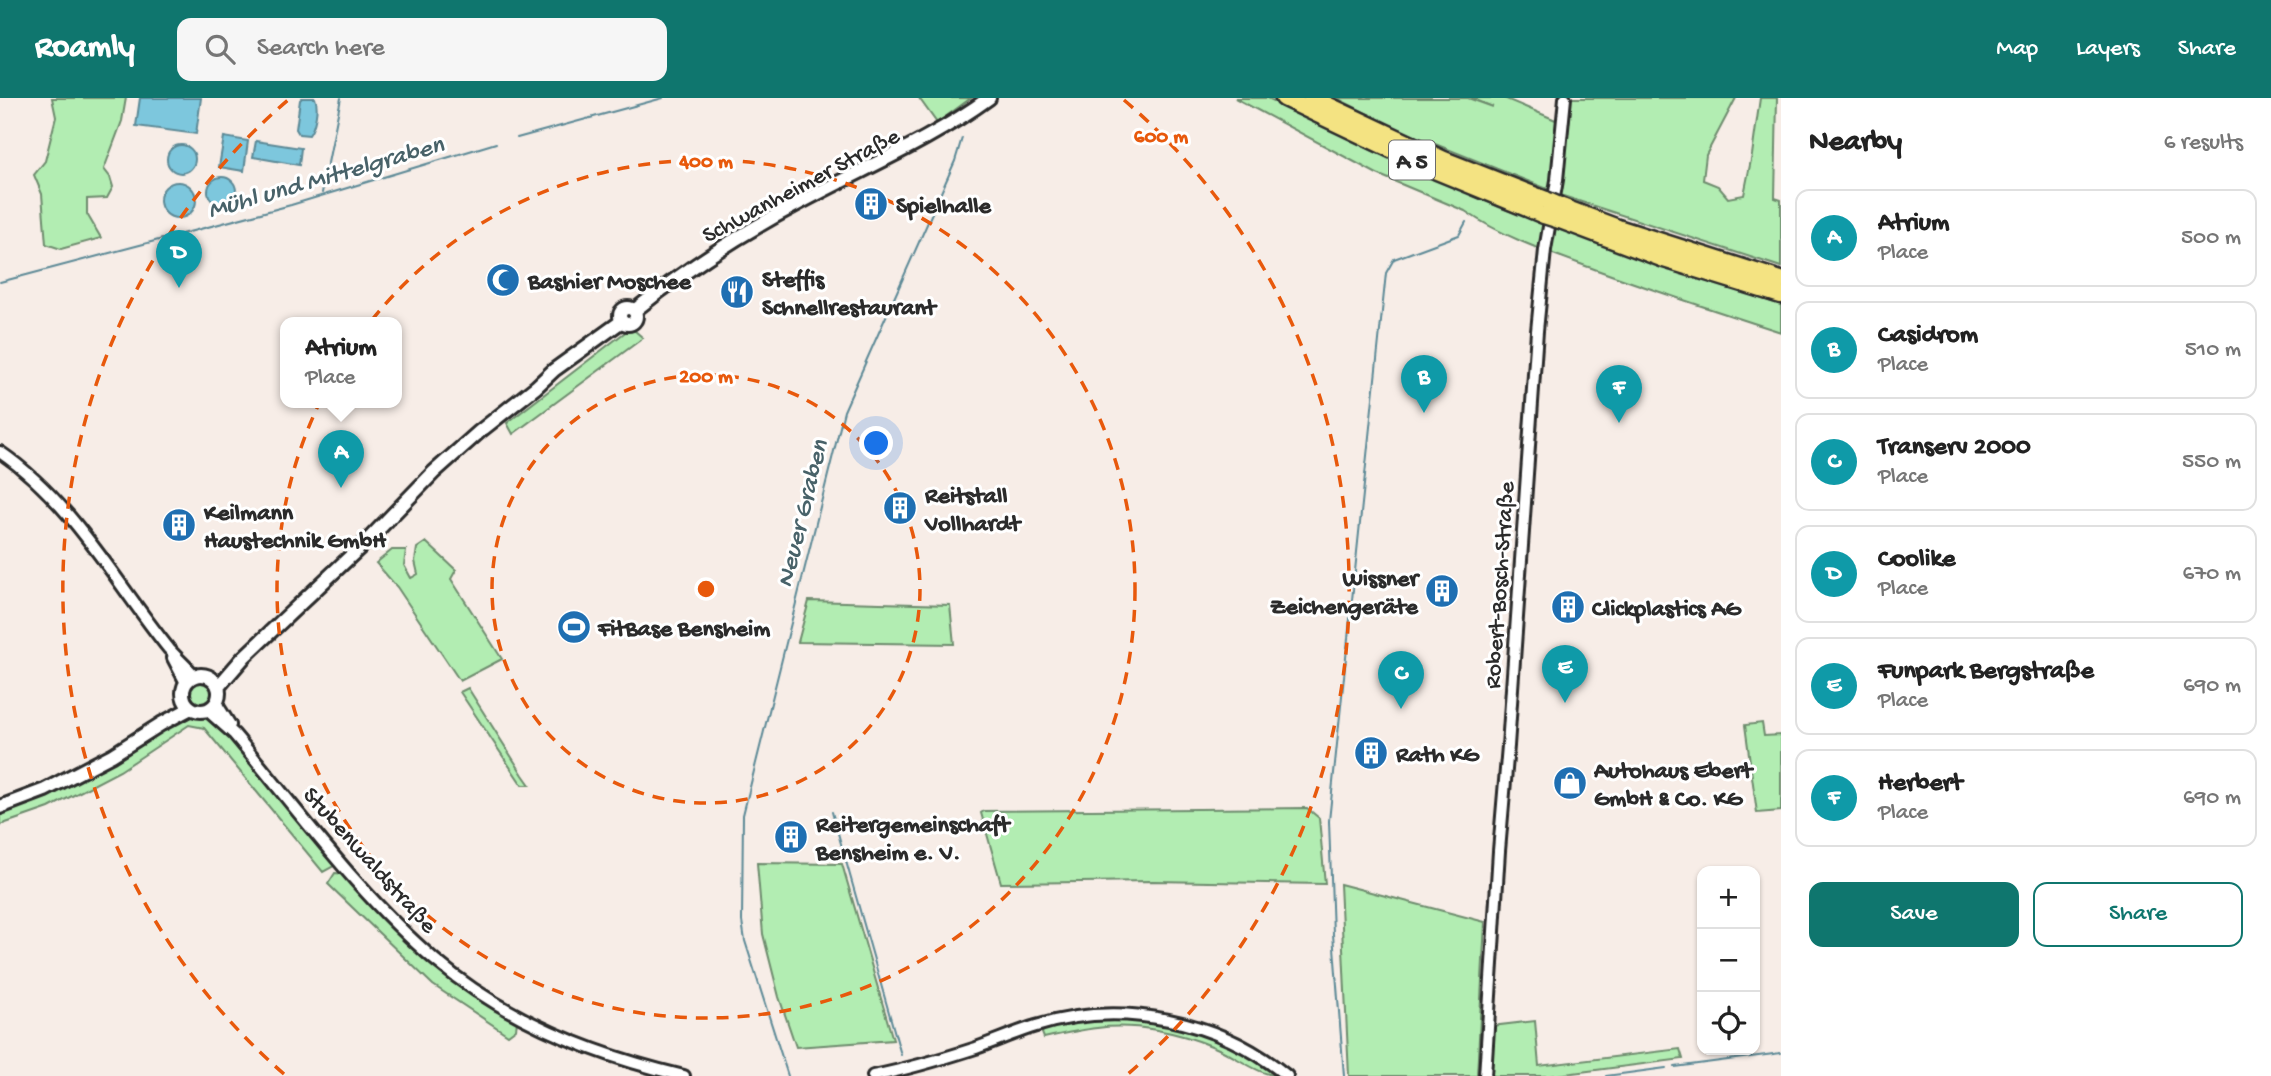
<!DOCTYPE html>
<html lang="en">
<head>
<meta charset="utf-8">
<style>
	:root { --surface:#fff; --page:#f6f6f6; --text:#222; --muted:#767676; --line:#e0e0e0; --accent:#0f766e }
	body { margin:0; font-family:"Gochi Hand",sans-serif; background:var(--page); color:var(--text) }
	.controls { position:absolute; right:21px; bottom:21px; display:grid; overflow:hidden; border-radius:14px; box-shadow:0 2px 5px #0004 }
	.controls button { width:63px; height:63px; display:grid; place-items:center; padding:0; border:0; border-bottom:2px solid var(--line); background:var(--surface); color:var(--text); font:35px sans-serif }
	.you { position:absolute; left:877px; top:346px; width:24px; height:24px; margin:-18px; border:5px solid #fff; border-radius:50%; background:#1a73e8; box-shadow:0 0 0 10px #1a73e833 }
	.badge { display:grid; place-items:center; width:46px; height:46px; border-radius:50%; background:var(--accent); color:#fff; font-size:23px; font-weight:700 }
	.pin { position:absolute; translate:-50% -58px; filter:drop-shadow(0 2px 4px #0008) }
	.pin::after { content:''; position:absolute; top:37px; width:24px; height:21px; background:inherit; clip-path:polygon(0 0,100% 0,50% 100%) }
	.popup { position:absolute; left:280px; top:219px; width:122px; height:91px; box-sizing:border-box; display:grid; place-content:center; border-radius:14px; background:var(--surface); filter:drop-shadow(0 2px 5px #0005); font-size:23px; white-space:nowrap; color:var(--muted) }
	.popup b { font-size:26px; color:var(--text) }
	.popup::after { content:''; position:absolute; left:50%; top:100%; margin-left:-14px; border:14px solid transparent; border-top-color:var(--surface) }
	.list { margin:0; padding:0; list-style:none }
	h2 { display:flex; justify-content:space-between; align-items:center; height:91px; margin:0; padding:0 28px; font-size:30px }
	h2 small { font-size:23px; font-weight:400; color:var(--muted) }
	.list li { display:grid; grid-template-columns:46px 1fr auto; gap:21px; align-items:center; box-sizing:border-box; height:98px; margin:0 14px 14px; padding:0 14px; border:2px solid var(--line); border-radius:14px }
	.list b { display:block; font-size:26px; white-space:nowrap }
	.list p { margin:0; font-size:23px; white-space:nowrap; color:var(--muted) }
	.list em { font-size:23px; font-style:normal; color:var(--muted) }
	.actions { display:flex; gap:14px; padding:21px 28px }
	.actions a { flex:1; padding:16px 0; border:2px solid var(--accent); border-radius:14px; text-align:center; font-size:24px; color:var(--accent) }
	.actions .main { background:var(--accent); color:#fff }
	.icon { flex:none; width:38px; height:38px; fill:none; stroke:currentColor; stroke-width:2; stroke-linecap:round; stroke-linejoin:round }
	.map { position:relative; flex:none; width:1781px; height:978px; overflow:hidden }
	header { display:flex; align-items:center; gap:42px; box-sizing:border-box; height:98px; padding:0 35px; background:var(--accent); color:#fff }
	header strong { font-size:33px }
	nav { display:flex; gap:38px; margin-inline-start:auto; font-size:24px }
	.search { width:490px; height:63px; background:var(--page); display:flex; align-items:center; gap:18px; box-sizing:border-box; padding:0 24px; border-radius:14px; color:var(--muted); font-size:26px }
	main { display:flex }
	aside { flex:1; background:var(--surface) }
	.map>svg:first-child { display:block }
	.green { fill:#b2edb2; stroke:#6e8c6e; stroke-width:2 }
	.water { fill:#7dc7dd; stroke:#5c8996; stroke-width:2 }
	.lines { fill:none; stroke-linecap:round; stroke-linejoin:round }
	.stream { stroke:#5c8996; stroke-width:2 }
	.tertiary-casing { stroke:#2b2b2b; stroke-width:16 }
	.secondary-casing { stroke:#2b2b2b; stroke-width:18 }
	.motorway-casing { stroke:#2b2b2b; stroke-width:21 }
	.tertiary { stroke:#fff; stroke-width:10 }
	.secondary { stroke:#fff; stroke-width:12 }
	.motorway { stroke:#f4e382; stroke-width:16 }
	.motorway-bridge-casing { stroke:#2b2b2b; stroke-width:21; stroke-linecap:butt }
	.motorway-bridge { stroke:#f4e382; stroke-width:16 }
	.ring { fill:none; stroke:#e8590c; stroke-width:3.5; stroke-dasharray:12 9 }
	.labels { text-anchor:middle; stroke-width:6; stroke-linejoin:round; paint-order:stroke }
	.shield { fill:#fff; stroke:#6b6b6b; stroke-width:2 }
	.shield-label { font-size:23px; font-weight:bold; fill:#2b2b2b }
	.street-label { font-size:24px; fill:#2b2b2b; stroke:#fff }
	.poi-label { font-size:24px; font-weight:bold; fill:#2b2b2b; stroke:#fff; text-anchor:start }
	.water-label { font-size:26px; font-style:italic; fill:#486269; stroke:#fff }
	.centre { fill:#e8590c; stroke:#fff; stroke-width:3.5 }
	.ring-label { font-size:21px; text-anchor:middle; font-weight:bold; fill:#e8590c; stroke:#fff; stroke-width:6; stroke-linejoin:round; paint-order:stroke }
</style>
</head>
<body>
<header>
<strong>Roamly</strong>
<div class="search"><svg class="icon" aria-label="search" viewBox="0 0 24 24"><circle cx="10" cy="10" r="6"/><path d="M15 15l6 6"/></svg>Search here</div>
<nav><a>Map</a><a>Layers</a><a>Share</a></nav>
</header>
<main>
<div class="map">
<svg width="1781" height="978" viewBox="0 0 1781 978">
	<rect width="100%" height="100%" fill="#f7ede7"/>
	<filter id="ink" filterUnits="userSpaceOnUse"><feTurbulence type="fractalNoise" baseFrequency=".0143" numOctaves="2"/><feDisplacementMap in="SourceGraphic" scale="14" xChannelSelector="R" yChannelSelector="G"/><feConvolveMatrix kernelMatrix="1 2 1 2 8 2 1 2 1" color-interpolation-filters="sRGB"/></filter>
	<g filter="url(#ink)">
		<path class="green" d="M 52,0 L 126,0 L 122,23 L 104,71 L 110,79 L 113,89 L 107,100 L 87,101 L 87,116 L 101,140 L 61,151 L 46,146 L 42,96 L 34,77 L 45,63 L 56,19 Z
			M 919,0 L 971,0 L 937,25 Z
			M 1235,0 L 1268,0 L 1371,52 L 1499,109 L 1612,150 L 1781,207 L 1781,234 C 1719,214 1658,194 1597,172 C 1553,156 1504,140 1465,113 L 1377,76 Z
			M 1336,0 L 1468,0 L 1493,9 L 1471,0 L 1504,0 L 1558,23 L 1550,92 L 1400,32 Z
			M 1569,0 L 1736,0 L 1706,57 L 1703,82 L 1718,88 L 1728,100 L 1744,97 L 1752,57 L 1760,0 L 1777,0 L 1775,100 L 1781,102 L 1781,169 L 1560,97 Z
			M 628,232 L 634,232 L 643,240 L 513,336 L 507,325 Z
			M 426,444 L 456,472 L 451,481 L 502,561 L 460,583 L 397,489 L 376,465 L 392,452 L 406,452 L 404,467 L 411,480 L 418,476 L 415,463 L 417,450 Z
			M 809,503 L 950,507 L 954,546 L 798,544 Z
			M187 595a13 13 0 1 1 26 0a13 13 0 1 1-26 0Z
			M 468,590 L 523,677 L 530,687 L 522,687 L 460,594 Z
			M 189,616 L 206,617 L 213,620 L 334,763 L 334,768 L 323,774 L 204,630 L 189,627 L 120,673 L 49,710 L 0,727 L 0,712 Z
			M 1762,625 L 1764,638 L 1781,637 L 1781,713 L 1757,715 L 1745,627 Z
			M 1307,710 L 1319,720 L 1325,786 L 1153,783 L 1001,785 L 981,715 L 984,713 Z
			M 757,765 L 842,766 L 893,942 L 796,949 L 779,899 L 763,836 Z
			M 335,775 L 346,776 L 376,810 L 513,920 L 517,924 L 516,931 L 508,937 L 433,887 L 328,786 Z
			M 1340,786 L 1485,824 L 1477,978 L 1349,978 Z
			M 1115,920 L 1184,928 L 1232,947 L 1282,978 C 1258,978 1237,958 1214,949 C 1179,934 1135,925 1097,930 C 1080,932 1062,936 1044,940 L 1042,935 L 1045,929 L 1076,923 Z
			M 1535,923 L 1539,968 L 1680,951 L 1683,961 L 1549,978 L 1489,978 L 1492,928 Z"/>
		<path class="water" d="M 140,0 L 201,0 L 196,36 L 136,28 Z
			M 302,0 L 315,0 C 319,9 315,29 309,37 L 299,36 L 296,31 L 300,2 Z
			M 224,39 L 248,43 L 244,73 L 219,69 Z
			M 256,43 L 301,50 L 299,67 L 253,59 Z
			M167 61a14 14 0 1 1 28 0a14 14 0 1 1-28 0Z
			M208 93a14 14 0 1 1 28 0a14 14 0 1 1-28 0Z
			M160 102a18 18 0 1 1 36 0a18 18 0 1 1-36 0Z"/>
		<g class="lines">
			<path class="stream" d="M 517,40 L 663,0
				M 322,95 L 341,0
				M 0,184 L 291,107 L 496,45
				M 832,714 L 901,957
				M 1675,969 L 1781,955
				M 788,978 L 745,843 L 742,823 L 743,717 L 844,313 L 955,63 L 962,40
				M 1344,978 L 1333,836 L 1329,723 L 1386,175 L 1394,161 L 1459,137 L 1466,124
				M 1606,978 L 1666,970"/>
			<g class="tertiary-casing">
				<path id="tertiary" d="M 0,354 C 73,404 115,484 169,551 C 177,560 187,569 195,578
					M 173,560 L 186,585
					M 216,605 L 230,627
					M 207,612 L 234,636 C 299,713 359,797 435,862 C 507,923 594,957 684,978
					M 873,978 C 908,971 942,961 976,950 C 996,943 1016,934 1036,928 C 1121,901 1220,922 1287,978
					M 1485,978 L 1499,753 L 1508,648 L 1537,233 L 1545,152 L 1557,82 L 1565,0"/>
			</g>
			<g class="secondary-casing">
				<path id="secondary" d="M620 218a8 8 0 1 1 16 0a8 8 0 1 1-16 0Z
					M 634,213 C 686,171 742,135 801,104 C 864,70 930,43 989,0
					M183 595a18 18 0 1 1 36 0a18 18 0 1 1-36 0Z
					M 218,589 L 244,559 L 372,438 L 434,374 L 479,334 L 536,289 L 554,272 L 622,223
					M 0,709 L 45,692 L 112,657 L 161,626 L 191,610"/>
			</g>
			<g class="motorway-casing">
				<path id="motorway" d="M 1284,0 L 1437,73 L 1544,117
					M 1312,0 L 1444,62 L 1546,102
					M 1562,109 L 1618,130 L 1781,182
					M 1560,122 L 1664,161 L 1781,197"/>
			</g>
			<use href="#tertiary" class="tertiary"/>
			<use href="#secondary" class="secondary"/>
			<use href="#motorway" class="motorway"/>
			<g class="motorway-bridge-casing">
				<path id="motorway-bridge" d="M 1546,102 L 1562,109
					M 1544,117 L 1560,122"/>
			</g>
			<use href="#motorway-bridge" class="motorway-bridge"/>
		</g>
	</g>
	<g class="ring">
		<circle cx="706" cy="491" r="214"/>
		<circle cx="706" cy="491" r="429"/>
		<path d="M284 976A643 643 0 0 1 288 2M1124 2A643 643 0 0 1 1128 976"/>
	</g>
	<defs>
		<g id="building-disc" transform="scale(1.75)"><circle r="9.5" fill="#1f6fb2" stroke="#fff"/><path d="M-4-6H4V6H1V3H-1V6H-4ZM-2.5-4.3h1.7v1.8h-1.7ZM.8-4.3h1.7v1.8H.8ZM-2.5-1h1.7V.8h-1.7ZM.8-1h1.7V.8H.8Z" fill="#fff"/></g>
		<g id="mosque-disc" transform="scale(1.75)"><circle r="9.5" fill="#1f6fb2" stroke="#fff"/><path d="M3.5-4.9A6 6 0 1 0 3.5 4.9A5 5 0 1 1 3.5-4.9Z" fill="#fff"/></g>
		<g id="restaurant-disc" transform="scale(1.75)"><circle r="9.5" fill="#1f6fb2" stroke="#fff"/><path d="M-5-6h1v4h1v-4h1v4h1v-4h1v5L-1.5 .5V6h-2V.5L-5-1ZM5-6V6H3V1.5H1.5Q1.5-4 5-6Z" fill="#fff"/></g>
		<g id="stadium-disc" transform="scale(1.75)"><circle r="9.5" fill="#1f6fb2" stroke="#fff"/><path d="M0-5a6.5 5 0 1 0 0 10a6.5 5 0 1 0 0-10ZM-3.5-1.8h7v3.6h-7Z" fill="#fff"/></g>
		<g id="shop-disc" transform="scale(1.75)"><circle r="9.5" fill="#1f6fb2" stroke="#fff"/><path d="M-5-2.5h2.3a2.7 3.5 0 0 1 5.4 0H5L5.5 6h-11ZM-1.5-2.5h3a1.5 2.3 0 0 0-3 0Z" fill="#fff"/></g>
	</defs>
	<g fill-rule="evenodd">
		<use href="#building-disc" x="871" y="106"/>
		<use href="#mosque-disc" x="503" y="182"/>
		<use href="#restaurant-disc" x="737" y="194"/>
		<use href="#building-disc" x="900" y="410"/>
		<use href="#building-disc" x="179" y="427"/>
		<use href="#building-disc" x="1442" y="493"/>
		<use href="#building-disc" x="1568" y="509"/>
		<use href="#stadium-disc" x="574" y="529"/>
		<use href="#building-disc" x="1371" y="655"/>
		<use href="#shop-disc" x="1570" y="685"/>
		<use href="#building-disc" x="791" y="739"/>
	</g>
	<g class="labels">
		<rect class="shield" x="1389" y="42.5" width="46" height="39" rx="5"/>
		<g class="shield-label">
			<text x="1412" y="70">A 5</text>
		</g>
		<g class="street-label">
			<text transform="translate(800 86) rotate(-28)" y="8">Schwanheimer Straße</text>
			<text transform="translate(1498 487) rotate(-86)" y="8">Robert-Bosch-Straße</text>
			<text transform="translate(371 761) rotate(48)" y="8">Stubenwaldstraße</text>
		</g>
		<g class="poi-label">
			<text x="896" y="114">Spielhalle</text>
			<text x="762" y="188">Steffis<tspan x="762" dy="28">Schnellrestaurant</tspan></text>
			<text x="528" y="190">Bashier Moschee</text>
			<text x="925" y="404">Reitstall<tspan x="925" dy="28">Vollhardt</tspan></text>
			<text x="204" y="421">Keilmann<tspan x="204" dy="28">Haustechnik GmbH</tspan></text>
			<text x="1418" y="487" text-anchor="end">Wissner<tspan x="1418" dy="28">Zeichengeräte</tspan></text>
			<text x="1592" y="517">Clickplastics AG</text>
			<text x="598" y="537">FitBase Bensheim</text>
			<text x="1396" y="663">Rath KG</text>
			<text x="1594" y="679">Autohaus Ebert<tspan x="1594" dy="28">GmbH &amp; Co. KG</tspan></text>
			<text x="816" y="733">Reitergemeinschaft<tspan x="816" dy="28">Bensheim e. V.</tspan></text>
		</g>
		<g class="water-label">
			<text transform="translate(325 77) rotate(-16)" y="9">Mühl und Mittelgraben</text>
			<text transform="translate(800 415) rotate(-76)" y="9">Neuer Graben</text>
		</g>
	</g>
	<circle cx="706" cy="491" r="10" class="centre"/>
	<g class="ring-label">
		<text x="1161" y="44">600 m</text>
		<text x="706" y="69">400 m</text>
		<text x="706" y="284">200 m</text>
	</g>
</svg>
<div class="controls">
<button>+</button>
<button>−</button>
<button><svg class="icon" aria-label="locate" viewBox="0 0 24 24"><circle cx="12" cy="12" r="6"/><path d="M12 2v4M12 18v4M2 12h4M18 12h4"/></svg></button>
</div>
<div class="you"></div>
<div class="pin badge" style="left:341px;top:390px;background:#0f9aa8">A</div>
<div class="popup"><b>Atrium</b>Place</div>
<div class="pin badge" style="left:1424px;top:315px;background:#0f9aa8">B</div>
<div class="pin badge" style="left:1401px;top:611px;background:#0f9aa8">C</div>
<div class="pin badge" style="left:179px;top:190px;background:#0f9aa8">D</div>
<div class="pin badge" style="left:1565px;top:605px;background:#0f9aa8">E</div>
<div class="pin badge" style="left:1619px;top:325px;background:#0f9aa8">F</div>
</div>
<aside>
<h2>Nearby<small>6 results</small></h2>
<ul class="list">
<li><span class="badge" style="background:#0f9aa8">A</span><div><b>Atrium</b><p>Place</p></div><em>500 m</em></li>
<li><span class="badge" style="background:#0f9aa8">B</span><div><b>Casidrom</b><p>Place</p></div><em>510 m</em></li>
<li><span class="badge" style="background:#0f9aa8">C</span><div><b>Transerv 2000</b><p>Place</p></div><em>550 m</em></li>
<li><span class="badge" style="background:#0f9aa8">D</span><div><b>Coolike</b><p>Place</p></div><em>670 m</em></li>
<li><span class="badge" style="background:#0f9aa8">E</span><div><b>Funpark Bergstraße</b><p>Place</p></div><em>690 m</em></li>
<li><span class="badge" style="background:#0f9aa8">F</span><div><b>Herbert</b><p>Place</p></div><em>690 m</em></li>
</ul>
<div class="actions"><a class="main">Save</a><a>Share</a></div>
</aside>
</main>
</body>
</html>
